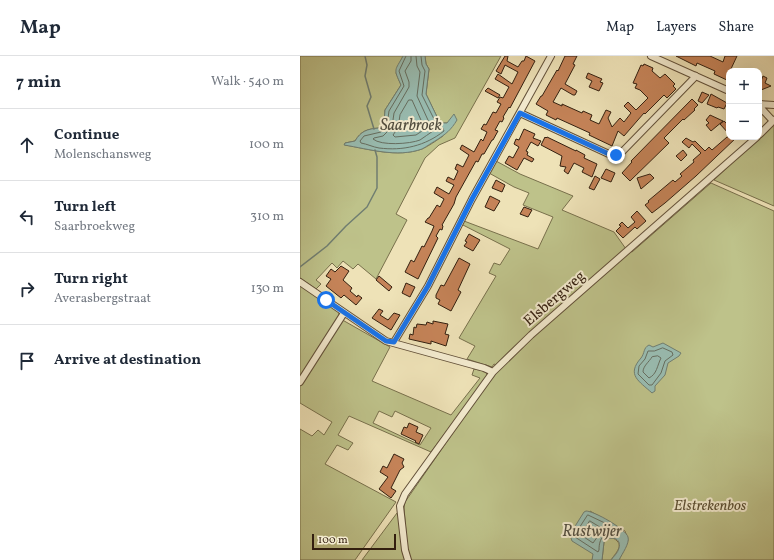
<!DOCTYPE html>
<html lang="en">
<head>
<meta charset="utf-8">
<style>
	:root { --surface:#fff; --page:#f2f2f3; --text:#1f2937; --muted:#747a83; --line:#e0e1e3 }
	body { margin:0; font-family:Vollkorn,serif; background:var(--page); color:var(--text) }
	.controls { position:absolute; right:12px; top:12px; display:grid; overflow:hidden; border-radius:8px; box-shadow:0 4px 16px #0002 }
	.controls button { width:36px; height:36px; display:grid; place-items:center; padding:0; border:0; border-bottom:1px solid var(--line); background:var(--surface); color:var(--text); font:20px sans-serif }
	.scale { position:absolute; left:12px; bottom:10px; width:84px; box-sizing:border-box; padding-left:4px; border:2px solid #331f0f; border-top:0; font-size:11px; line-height:14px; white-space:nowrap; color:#331f0f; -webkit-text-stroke:3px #f4ecd0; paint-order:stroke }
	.stop { position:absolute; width:12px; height:12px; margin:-9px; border:3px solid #1a73e8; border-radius:50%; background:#fff }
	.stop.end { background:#1a73e8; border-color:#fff; box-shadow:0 1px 4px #0008 }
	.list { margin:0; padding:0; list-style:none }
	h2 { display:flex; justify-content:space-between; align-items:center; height:52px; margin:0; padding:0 16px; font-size:17px }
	h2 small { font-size:13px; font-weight:400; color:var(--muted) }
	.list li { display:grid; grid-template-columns:26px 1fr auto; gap:12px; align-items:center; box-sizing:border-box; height:72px; padding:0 16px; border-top:1px solid var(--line) }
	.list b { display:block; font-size:15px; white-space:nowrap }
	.list p { margin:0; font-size:13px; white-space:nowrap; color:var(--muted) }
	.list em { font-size:13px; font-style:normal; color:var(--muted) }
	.icon { flex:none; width:22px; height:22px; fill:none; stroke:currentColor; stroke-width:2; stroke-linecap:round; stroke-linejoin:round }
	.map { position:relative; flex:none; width:474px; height:504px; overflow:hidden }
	header { display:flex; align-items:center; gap:24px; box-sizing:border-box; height:56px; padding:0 20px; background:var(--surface); border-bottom:1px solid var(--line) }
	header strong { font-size:19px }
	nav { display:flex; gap:22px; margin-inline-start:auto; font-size:14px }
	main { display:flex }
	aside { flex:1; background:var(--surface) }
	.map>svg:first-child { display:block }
	.green { fill:#bec28a; stroke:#78704c; fill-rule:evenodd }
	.water { fill:#99bdb2; stroke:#707e71 }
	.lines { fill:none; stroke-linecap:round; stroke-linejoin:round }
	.shore { stroke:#666e60; stroke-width:1 }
	.stream { stroke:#707e71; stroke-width:1.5 }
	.building { fill:#c58358; stroke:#331f0f }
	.minor-casing { stroke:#625039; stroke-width:8 }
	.minor { stroke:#f4ecd0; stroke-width:6 }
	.route { stroke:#1a73e8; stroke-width:5 }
	.labels { text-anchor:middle; stroke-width:4; stroke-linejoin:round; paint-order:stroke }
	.street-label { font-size:15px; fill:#331f0f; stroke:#f4ecd0 }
	.park-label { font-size:15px; font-style:italic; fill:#5d5034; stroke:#f4ecd0 }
	.water-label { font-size:16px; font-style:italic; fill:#524e40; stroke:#f4ecd0 }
</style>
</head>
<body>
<header>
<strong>Map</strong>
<nav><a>Map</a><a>Layers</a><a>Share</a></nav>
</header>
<main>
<aside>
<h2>7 min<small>Walk · 540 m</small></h2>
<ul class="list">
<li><svg class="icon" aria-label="ahead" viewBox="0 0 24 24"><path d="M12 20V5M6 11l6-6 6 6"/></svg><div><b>Continue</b><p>Molenschansweg</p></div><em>100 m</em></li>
<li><svg class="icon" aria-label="left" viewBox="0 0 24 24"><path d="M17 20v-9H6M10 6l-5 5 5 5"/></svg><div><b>Turn left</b><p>Saarbroekweg</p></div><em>310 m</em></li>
<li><svg class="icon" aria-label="right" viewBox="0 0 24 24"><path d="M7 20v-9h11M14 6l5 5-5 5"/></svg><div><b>Turn right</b><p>Averasbergstraat</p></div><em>130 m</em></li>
<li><svg class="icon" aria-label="arrive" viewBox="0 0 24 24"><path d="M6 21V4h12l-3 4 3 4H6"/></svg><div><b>Arrive at destination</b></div></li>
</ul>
</aside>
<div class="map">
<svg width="474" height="504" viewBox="0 0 474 504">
	<rect width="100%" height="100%" fill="#eee2b7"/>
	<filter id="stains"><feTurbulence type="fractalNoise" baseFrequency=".005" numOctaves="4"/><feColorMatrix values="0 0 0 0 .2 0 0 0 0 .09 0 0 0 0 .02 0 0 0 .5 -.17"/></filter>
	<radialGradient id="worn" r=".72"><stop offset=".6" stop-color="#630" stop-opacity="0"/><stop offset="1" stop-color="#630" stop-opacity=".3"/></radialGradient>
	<path class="green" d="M 0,0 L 103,0 L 96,17 L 101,29 L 85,54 L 84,67 L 79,72 C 67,73 61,75 55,85 L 45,87 L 45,89 C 69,93 97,102 122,93 C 129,90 137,84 143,80 L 147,67 L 140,67 L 126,38 L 129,13 L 126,8 L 125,0 L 201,0 L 155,82 L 139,89 L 125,102 L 96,158 L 107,164 L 76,223 L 58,208 L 53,213 L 43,205 L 37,212 L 32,207 L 16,224 L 21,228 L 16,233 L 0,222 Z
		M 474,67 L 474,150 L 414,124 Z
		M 196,105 L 220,118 L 273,140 L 262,154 L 314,176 L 326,193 L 332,196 L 411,127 L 474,155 L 474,504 L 319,504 L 328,484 L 325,475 L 290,455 L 294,500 L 292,504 L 62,504 L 97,457 L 99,459 L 106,476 L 104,452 L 105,446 L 175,345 L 201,311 L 194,308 L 192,311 L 167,303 L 175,290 L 159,282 L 196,220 L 189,217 L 194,207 L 200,209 L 210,193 L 161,168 L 164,165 L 238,193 L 253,161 L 223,149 L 229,137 L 214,131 L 189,117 Z
		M 0,229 L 38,255 L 39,257 L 39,262 L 90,291 L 72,325 L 151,359 L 180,322 L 172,319 L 174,313 L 184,315 L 187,318 L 186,322 L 131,396 L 49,360 L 38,379 L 53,387 L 48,394 L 37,389 L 25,408 L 96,446 L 55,504 L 0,504 L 0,373 L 12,380 L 18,374 L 24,379 L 32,366 L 0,347 ZM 79,355 L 92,361 L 95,355 L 131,372 L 120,389 L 73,367 Z
		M 311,481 C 326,488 317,495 311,504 L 302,504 L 304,486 L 307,482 Z"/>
	<path class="water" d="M 103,0 L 125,0 L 126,8 L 129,13 L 126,38 L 140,67 L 147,67 L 154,58 L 157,64 C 151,74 146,78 135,85 C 131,87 126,91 122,93 C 97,102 69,93 44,89 L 45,87 L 55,85 C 61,75 67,73 79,72 L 84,67 L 85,54 L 101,29 C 93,12 95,15 103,0 Z
		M 363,287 L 381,297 L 379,300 L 368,307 L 365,319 L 355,330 L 355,335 L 352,337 C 339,325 326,319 341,302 C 345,297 343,292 349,289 L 353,291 Z
		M 286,455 C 294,455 326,473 328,481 C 330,487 322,498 319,504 L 311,504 C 313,501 318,497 319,492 C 322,482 310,479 304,486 L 302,504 L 292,504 L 293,498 L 272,485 L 271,482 L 272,475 L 284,456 Z"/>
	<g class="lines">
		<path class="shore" d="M 106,0 L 99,15 L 104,30 L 89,55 L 87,69 L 81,76 L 64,80 L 60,85 L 61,87 C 67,88 73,91 79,92 C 103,95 125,90 144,75 L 143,72 L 137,69 L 122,39 L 125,15 L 122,9 L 121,0
			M 111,0 L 111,5 L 105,15 L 109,26 L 109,31 L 94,57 L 92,71 L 83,80 L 74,82 L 73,83 C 81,90 110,88 120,84 C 124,81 129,78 133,75 L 117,40 L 120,16 L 117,10 L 116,0
			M 109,44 L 112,44 L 125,73 L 116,79 L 95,81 L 93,79 L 98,72 L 100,59 Z
			M 363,292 L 372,296 L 373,299 L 365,305 L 361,317 L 352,329 L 349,329 L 338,318 L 339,310 L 345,303 L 348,295 L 354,295 Z
			M 358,300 L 361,302 C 357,310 357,318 349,322 L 343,316 C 343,310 349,306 352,301 Z
			M 288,459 L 307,468 L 319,477 L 317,479 C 304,475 299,482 299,494 L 298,496 L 275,481 L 276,477 Z
			M 290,465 L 303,473 L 293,487 L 281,479 Z"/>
		<path class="stream" d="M 65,0 L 67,9 L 65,20 L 71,41 L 67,50 L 74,73
			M 0,211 L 27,190 L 46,170 L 67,151 L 77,132 L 77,101 L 75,94"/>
	</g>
	<path class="building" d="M 205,0 L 208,0 L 207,5 L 218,11 L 222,5 L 224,5 L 226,0 L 235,5 L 210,52 L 209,51 L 203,61 L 204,62 L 202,66 L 200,65 L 195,74 L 198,75 L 193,84 L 192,84 L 184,98 L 182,98 L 178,106 L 176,105 L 156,141 L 154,148 L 142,169 L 143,170 L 142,174 L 140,173 L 136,180 L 138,182 L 137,184 L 118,223 L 105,216 L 111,204 L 114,206 L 122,190 L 124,191 L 132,175 L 134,170 L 125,166 L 128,162 L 129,162 L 137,149 L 140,151 L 144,143 L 134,137 L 137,131 L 149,138 L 154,129 L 146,125 L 148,121 L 154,124 L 158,115 L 155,113 L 157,108 L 163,111 L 169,99 L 160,93 L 162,89 L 174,96 L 181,83 L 183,85 L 187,76 L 181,73 L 184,68 L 186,69 L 193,56 L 196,57 L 201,48 L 197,46 L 200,41 L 203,42 L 209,31 L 195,23 L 198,18 L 212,28 L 218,16 L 205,9 L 201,18 L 196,15 Z
		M 265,0 L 277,0 L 273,8 L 275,9 L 265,28 L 277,35 L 275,39 L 273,39 L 261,32 L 253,46 L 262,50 L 262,48 L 282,57 L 283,55 L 292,59 L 290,64 L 299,68 L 306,54 L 311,56 L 308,62 L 312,71 L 320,62 L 324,66 L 331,57 L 324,50 L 328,46 L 336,54 L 348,42 L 340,34 L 335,32 L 337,28 L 333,27 L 341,9 L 343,10 L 344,8 L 353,12 L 352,15 L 360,22 L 365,18 L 375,28 L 373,30 L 376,33 L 367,42 L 364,39 L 345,58 L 344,57 L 324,80 L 318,75 L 312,90 L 289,79 L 290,77 L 257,62 L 256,64 L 246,59 L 248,55 L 236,48 L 241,40 L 242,40 L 257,14 L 258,15 Z
		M 376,0 L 410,0 L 423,6 L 425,0 L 437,0 L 430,15 L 429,15 L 429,25 L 414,18 L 415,15 L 397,7 L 396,10 Z
		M 288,17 L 302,23 L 300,26 L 303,27 L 299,35 L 289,31 L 292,25 L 286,22 Z
		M 463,20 L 467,22 L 465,27 L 471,30 L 461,34 L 459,32 L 459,24 L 461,25 Z
		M 188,32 L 200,39 L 198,42 L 185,35 Z
		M 402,36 L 409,39 L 402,47 L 398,45 Z
		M 411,38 L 427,47 L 424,53 L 418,51 L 417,52 L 407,48 Z
		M 392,43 L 398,49 L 394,53 L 395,54 L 384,64 L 383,63 L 364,82 L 369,87 L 330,125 L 322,117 L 332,106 L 331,105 Z
		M 410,59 L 423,65 L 411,75 L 406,69 L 409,67 L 406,64 Z
		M 424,65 L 429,70 L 429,78 L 420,68 Z
		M 224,73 L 235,78 L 233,82 L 241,85 L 238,90 L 231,86 L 226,95 L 228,96 L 227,99 L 234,103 L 232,106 L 224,102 L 217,114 L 205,107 L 209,100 L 213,102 L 219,91 L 214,88 L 216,83 L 219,84 Z
		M 245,81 L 246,82 L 247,81 L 276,95 L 276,94 L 285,99 L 284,102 L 297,108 L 292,121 L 282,116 L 284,112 L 274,107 L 268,118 L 264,115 L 266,111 L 260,110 L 262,100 L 241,89 Z
		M 427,81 L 437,81 L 396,120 L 365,147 L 352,157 L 345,149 L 349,146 L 348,145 L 373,124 L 375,126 L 382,120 L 380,118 L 394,106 L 393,104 L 401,97 L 392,88 L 389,92 L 382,86 L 386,82 L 393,86 L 395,85 L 405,95 L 409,91 L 412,94 Z
		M 383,94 L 387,99 L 381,105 L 376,100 Z
		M 306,113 L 315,117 L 311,126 L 301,122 Z
		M 350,118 L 354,122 L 341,133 L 337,122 Z
		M 295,120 L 300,123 L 294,134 L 289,132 Z
		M 196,124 L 205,129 L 202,136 L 192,132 Z
		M 190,140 L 200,145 L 194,155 L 185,151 Z
		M 224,151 L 232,154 L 228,161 L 220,158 Z
		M 337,155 L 346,165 L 337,173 L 335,171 L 323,182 L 316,175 L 321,170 L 319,169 L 322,166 L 328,172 L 335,166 L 331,161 Z
		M 169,178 L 180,184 L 173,195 L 164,190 L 167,186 L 165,185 Z
		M 159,202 L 170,208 L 158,234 L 161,236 L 151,255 L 138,248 L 140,244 L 136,242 L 136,239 L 141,229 L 144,230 Z
		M 41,210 L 49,215 L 43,224 L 52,232 L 50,235 L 57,241 L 58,239 L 62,242 L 56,249 L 44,239 L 41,242 L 26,230 L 31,223 L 26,220 L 31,213 L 35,216 Z
		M 79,220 L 92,231 L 89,235 L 76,224 Z
		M 106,227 L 115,231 L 110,241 L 102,237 Z
		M 79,253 L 83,255 L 80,259 L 88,264 L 94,257 L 100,259 L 91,274 L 72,262 Z
		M 133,265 L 148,268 L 145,278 L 149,279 L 146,290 L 131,285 L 131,288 L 109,283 L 110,278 L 113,279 L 114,271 L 116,272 L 117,268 L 126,269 L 127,266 L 133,268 Z
		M 109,367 L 118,371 L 116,376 L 123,379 L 119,388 L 115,386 L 116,385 L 101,378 L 104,371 L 107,372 Z
		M 94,398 L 104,403 L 102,407 L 104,411 L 100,414 L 91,432 L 96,435 L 91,442 L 79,433 L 88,421 L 80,416 L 83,410 L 87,412 Z"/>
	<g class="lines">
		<g class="minor-casing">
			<path id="minor" d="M 351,0 L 429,35
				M 459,48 L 474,49
				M 459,50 L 473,65
				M 220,57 L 311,99 L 321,97 L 396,20
				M 459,79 L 474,64
				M 0,226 L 86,285 L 184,312 L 193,316
				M 94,286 L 128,230 L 172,143 L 251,0
				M 0,326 L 44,257
				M 108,504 L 105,494 L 100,450 L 105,438 L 193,316 L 231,279 L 457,81"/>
		</g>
		<use href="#minor" class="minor"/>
	</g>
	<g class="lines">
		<path class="route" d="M 26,244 L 86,285 L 94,286 L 128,230 L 172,143 L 220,57 L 311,99 L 316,99"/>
	</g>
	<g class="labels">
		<g class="street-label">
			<text transform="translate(254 242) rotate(-41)" y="5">Elsbergweg</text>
		</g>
		<g class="park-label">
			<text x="410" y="454">Elstrekenbos</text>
		</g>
		<g class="water-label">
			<text x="111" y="74">Saarbroek</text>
			<text x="292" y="480">Rustwijer</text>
		</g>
	</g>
	<rect width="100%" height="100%" filter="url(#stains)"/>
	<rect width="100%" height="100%" fill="url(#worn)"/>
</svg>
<div class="controls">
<button>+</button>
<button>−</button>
</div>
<div class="scale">100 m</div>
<div class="stop" style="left:26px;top:244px"></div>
<div class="stop end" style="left:316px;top:99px"></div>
</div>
</main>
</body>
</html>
